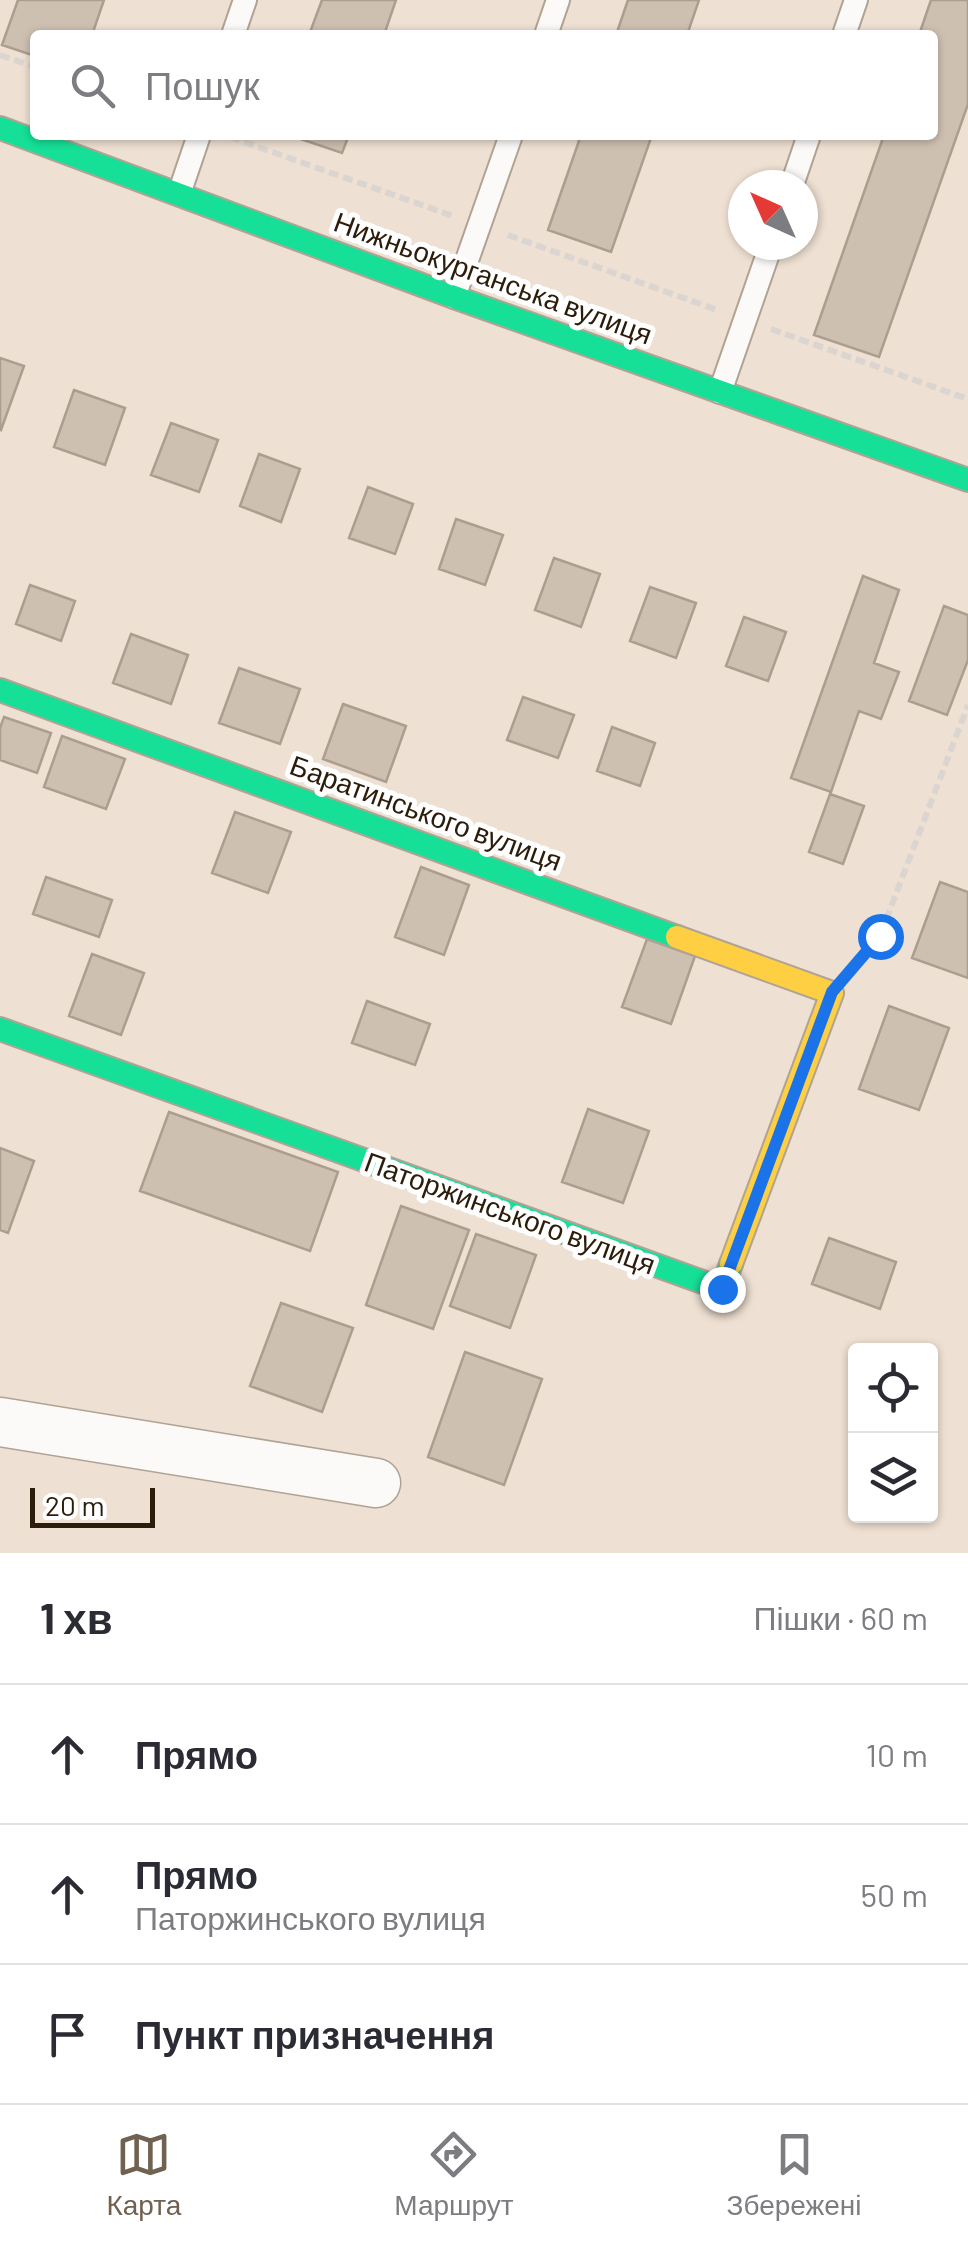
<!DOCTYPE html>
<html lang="uk">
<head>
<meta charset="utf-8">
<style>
	:root { --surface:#fff; --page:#f7f7f7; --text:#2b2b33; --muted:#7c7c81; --line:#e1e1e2; --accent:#706150 }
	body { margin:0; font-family:Barlow,sans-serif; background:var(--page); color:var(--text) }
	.controls { position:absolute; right:30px; bottom:30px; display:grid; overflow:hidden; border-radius:10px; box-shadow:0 2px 8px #0004 }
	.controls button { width:90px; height:90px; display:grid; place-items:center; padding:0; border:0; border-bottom:2px solid var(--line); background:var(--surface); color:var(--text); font:50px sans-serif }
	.compass { position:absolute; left:728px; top:170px; width:90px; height:90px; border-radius:50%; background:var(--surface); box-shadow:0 2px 8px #0004; rotate:315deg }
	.scale { position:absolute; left:30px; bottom:25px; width:125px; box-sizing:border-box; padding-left:10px; border:5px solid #2c1c0a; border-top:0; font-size:28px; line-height:35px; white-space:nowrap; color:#2c1c0a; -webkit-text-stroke:8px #fff; paint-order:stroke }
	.stop { position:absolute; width:30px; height:30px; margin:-22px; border:8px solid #1a73e8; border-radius:50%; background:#fff }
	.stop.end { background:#1a73e8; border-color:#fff; box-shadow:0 2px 10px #0008 }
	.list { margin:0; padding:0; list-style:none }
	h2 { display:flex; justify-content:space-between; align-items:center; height:130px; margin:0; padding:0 40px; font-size:42px }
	h2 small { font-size:32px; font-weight:400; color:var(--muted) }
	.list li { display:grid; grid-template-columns:65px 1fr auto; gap:30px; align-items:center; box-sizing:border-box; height:140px; padding:0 40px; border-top:2px solid var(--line) }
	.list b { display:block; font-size:38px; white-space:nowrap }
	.list p { margin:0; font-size:32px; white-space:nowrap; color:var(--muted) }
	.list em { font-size:32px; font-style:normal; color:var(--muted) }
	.icon { flex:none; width:55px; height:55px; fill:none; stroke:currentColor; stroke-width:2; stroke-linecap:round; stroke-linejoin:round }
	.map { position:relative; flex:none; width:968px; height:1553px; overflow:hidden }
	.search { position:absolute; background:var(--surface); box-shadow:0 2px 8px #0004; left:30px; right:30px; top:30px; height:110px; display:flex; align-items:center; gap:25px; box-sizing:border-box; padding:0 35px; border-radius:10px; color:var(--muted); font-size:38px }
	.sheet { height:550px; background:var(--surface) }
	nav { display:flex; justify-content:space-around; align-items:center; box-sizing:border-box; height:140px; border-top:2px solid var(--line); background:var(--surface); font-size:28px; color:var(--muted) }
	nav a { display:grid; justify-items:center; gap:5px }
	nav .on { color:var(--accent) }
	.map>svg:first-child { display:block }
	.building { fill:#cec0b1; stroke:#ac9e8f; stroke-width:2.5 }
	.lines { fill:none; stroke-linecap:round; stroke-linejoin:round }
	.lane-casing { stroke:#b1a394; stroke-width:26 }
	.street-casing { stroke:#b1a394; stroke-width:51 }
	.fast-casing { stroke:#b1a394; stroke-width:26 }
	.slow-casing { stroke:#b1a394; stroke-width:26 }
	.path { stroke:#dad5d0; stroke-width:6; stroke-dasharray:10 5; stroke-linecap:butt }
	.lane { stroke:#fcfaf8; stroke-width:22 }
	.street { stroke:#fcfaf8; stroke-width:48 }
	.fast { stroke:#16e098; stroke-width:22 }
	.slow { stroke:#ffcf43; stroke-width:22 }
	.route { stroke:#1a73e8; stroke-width:12 }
	.labels { text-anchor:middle; stroke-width:10; stroke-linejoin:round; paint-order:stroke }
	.street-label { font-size:28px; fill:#2c1c0a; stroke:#fff }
</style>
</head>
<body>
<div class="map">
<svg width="968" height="1553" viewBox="0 0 968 1553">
	<rect width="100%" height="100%" fill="#eee0d2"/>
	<path class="building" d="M 18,0 L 104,0 L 92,35 L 35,35 L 35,56 L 2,45 Z
		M 322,0 L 396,0 L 384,35 L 309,35 Z
		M 628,0 L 699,0 L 687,35 L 616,35 Z
		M 931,0 L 968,0 L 968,104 L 879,357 L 814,335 L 884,135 L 933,135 L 933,35 L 919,35 Z
		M 289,135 L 349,135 L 342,153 Z
		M 581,135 L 652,135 L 611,252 L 548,230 Z
		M 0,358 L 24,366 L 1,430 L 0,429 Z
		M 74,390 L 125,408 L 105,465 L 54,447 Z
		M 171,423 L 218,440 L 199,492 L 151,475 Z
		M 259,454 L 300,469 L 281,522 L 240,506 Z
		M 368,487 L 413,504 L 395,554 L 349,538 Z
		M 456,519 L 503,535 L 485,585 L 439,569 Z
		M 554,558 L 600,574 L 581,627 L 535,610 Z
		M 863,576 L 899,590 L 874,663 L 899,672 L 881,719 L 859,711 L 831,792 L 791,778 Z
		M 30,585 L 75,601 L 61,641 L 16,624 Z
		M 650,587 L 696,603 L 676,658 L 630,641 Z
		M 944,606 L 968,615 L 968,660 L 947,715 L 909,701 Z
		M 744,617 L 786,632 L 768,681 L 726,666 Z
		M 131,634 L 188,655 L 171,704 L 113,683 Z
		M 239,668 L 300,689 L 280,744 L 219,723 Z
		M 523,697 L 574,715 L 558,758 L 507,740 Z
		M 343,704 L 406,726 L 386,782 L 323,759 Z
		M 4,717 L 51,733 L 37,773 L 0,760 L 0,728 Z
		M 612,727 L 655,743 L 640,786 L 597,771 Z
		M 62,736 L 125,759 L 106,809 L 44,787 Z
		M 830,794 L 864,806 L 843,864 L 809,852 Z
		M 235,812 L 291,832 L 268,893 L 212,873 Z
		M 421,867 L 469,885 L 444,955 L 395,937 Z
		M 46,877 L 112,900 L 99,937 L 33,914 Z
		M 940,882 L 968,892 L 968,978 L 912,958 Z
		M 647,939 L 695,956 L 671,1024 L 622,1007 Z
		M 92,954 L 144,973 L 121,1035 L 69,1016 Z
		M 367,1001 L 430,1024 L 415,1065 L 352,1043 Z
		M 889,1006 L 949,1028 L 919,1110 L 859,1089 Z
		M 588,1109 L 649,1131 L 623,1203 L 562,1182 Z
		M 169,1112 L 338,1172 L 310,1251 L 140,1191 Z
		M 0,1148 L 34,1161 L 8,1233 L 0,1230 Z
		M 401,1206 L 469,1230 L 433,1329 L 366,1305 Z
		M 476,1234 L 536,1255 L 510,1328 L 450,1306 Z
		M 829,1238 L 896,1262 L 880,1309 L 812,1284 Z
		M 281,1303 L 353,1328 L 322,1412 L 250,1386 Z
		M 465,1352 L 542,1379 L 504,1485 L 428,1457 Z"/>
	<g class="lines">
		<g class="lane-casing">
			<path id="lane" d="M 233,35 L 245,0
				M 546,35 L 558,0
				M 844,35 L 856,0
				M 792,185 L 809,135
				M 179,194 L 199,135
				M 454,297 L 511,135
				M 720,392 L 771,245"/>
		</g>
		<g class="street-casing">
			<path id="street" d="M 0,1422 L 376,1483"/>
		</g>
		<g class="fast-casing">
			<path id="fast" d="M 0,128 L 454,297 L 968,480
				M 0,690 L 677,937
				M 0,1029 L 722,1289 L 731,1264"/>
		</g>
		<g class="slow-casing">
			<path id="slow" d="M 677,937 L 832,993 L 731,1264"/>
		</g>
		<path class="path" d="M 0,55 L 35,67
			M 230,137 L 453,216
			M 508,235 L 717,310
			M 771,329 L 968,399
			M 862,957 L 880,936 L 968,705"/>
		<use href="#lane" class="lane"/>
		<use href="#street" class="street"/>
		<use href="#fast" class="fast"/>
		<use href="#slow" class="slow"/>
	</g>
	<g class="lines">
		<path class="route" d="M 722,1289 L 832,992 L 880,936"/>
	</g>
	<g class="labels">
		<g class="street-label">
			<text transform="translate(493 278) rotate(20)" y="10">Нижньокурганська вулиця</text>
			<text transform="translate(426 813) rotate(20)" y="10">Баратинського вулиця</text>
			<text transform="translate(510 1213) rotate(20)" y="10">Паторжинського вулиця</text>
		</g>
	</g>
</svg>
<div class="controls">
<button><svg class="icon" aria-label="locate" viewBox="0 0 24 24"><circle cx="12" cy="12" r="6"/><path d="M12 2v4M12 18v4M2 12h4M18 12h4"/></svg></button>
<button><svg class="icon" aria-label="layers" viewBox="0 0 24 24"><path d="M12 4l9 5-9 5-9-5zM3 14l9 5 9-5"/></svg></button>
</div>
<svg class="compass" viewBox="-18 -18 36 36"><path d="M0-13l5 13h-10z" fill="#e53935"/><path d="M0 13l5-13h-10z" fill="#7c7c81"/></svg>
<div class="scale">20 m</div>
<div class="stop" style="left:880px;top:936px"></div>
<div class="stop end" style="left:722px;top:1289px"></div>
<div class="search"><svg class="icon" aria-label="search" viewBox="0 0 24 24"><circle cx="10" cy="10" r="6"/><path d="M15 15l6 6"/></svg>Пошук</div>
</div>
<section class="sheet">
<h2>1 хв<small>Пішки · 60 m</small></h2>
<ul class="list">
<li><svg class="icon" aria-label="ahead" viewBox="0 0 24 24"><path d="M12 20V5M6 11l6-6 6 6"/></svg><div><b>Прямо</b></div><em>10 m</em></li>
<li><svg class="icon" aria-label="ahead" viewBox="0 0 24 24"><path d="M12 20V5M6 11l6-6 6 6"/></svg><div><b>Прямо</b><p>Паторжинського вулиця</p></div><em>50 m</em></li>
<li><svg class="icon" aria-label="arrive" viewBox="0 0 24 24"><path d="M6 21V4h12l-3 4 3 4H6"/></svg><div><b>Пункт призначення</b></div></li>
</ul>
</section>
<nav>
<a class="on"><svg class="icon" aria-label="map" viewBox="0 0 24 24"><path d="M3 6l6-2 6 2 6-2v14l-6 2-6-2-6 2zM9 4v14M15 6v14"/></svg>Карта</a>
<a><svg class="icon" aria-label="directions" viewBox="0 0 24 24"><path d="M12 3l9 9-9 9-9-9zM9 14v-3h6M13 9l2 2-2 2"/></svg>Маршрут</a>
<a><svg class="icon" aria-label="saved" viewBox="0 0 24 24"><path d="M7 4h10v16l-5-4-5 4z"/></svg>Збережені</a>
</nav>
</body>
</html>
